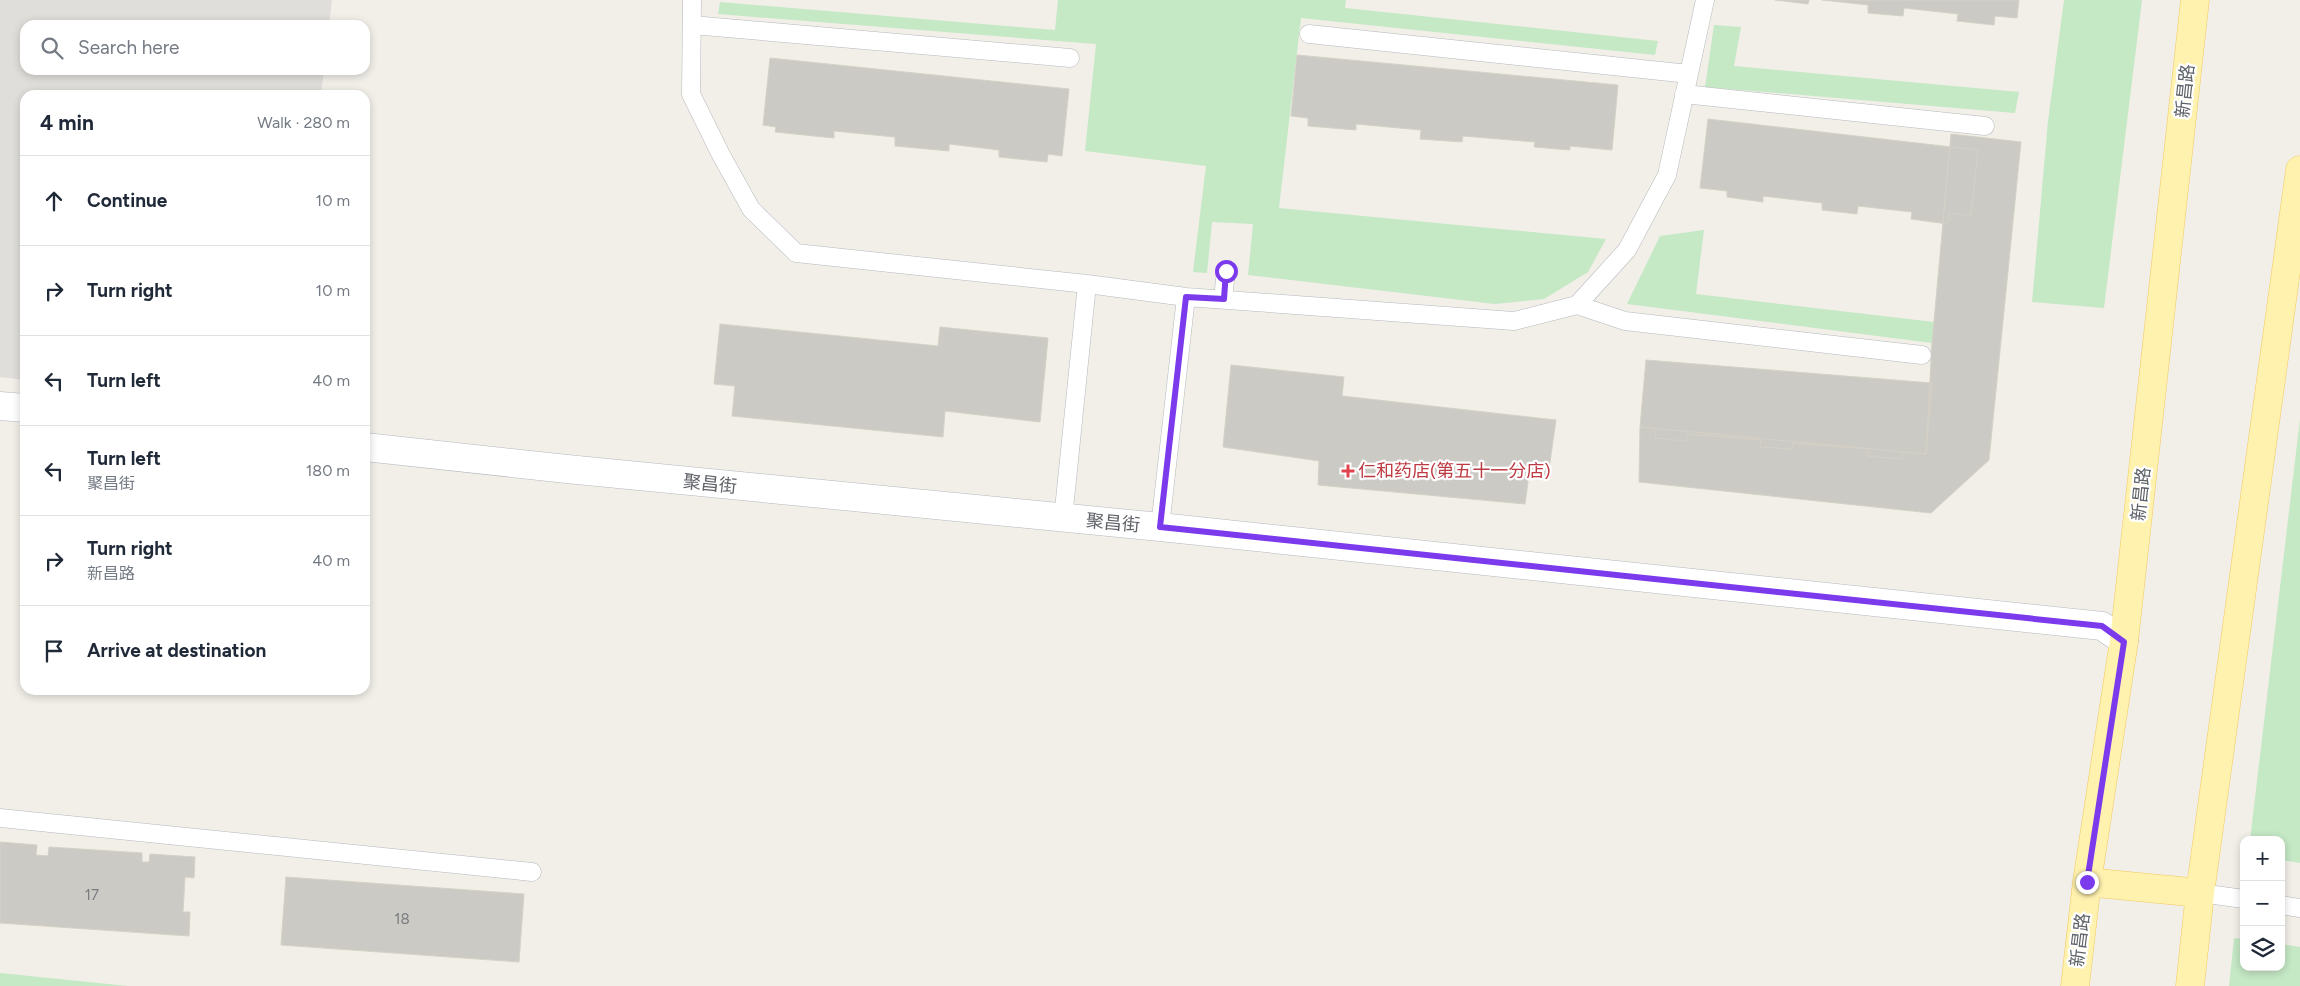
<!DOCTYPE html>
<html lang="en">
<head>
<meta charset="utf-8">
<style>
	:root { --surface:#fff; --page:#f2f2f3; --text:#1f2937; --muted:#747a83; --line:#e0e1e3 }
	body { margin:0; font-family:Figtree,"Noto Sans SC",sans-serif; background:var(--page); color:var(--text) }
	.controls { position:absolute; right:15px; bottom:15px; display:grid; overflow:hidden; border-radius:10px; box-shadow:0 2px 8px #0003 }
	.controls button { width:45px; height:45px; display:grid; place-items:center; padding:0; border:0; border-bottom:1px solid var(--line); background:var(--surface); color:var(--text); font:25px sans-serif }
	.stop { position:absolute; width:15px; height:15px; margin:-11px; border:4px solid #7c3aed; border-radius:50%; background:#fff }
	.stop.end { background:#7c3aed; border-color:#fff; box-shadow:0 1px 5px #0008 }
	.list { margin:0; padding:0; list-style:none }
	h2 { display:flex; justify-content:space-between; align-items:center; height:65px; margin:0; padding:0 20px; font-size:21px }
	h2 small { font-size:16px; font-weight:400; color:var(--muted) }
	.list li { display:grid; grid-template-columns:32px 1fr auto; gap:15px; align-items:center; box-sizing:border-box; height:90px; padding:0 20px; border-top:1px solid var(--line) }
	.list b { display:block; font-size:19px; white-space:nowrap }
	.list p { margin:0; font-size:16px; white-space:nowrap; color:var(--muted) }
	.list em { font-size:16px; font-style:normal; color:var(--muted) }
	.icon { flex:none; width:28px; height:28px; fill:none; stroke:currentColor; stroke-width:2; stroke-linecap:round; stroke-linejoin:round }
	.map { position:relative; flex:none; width:2300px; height:986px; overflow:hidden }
	.search { position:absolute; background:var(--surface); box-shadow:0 2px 8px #0003; left:20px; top:20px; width:350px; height:55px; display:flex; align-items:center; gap:12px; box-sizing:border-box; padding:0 18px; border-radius:15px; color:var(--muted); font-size:19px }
	.panel { position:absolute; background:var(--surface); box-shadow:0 2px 8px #0003; left:20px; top:90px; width:350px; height:605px; border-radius:15px }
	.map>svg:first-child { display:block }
	.industrial { fill:#e0deda }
	.green { fill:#c5e8c5 }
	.building { fill:#cccac5; stroke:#d6d1c6 }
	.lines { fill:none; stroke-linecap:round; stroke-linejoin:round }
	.service-casing { stroke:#b5b8bc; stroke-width:19 }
	.tertiary-casing { stroke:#b5b8bc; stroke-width:29 }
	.primary-casing { stroke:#f2c960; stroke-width:29 }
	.service { stroke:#fff; stroke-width:18 }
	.tertiary { stroke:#fff; stroke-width:28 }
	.primary { stroke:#fff2af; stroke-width:28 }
	.route { stroke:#7c3aed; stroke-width:6 }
	.health-dot { fill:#e0444e; stroke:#fff; stroke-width:2 }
	.labels { text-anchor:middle; stroke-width:4.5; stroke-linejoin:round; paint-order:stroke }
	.number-label { font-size:15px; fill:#7a7d7f }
	.street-label { font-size:18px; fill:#5f6368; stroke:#fff }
	.health-label { font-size:18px; fill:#be3a42; stroke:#fff; text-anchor:start }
</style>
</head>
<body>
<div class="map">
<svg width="2300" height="986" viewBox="0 0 2300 986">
	<rect width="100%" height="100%" fill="#f1efe8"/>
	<path class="industrial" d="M 0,0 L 332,0 L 329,25 L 25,25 L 25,70 L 324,70 L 321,95 L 25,95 L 25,380 L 0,377 Z"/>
	<path class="green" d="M 1058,0 L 1346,0 L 1345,8 L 1658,41 L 1655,55 L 1301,18 L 1279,208 L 1606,239 L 1588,272 L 1544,299 L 1495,304 L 1248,275 L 1253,224 L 1212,222 L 1207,273 L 1193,272 L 1206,166 L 1085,151 L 1096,44 L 718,14 L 720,2 L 1055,30 Z
		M 2064,0 L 2142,0 L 2104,308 L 2032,302 L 2048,121 Z
		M 1714,25 L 1741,27 L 1734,66 L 2019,92 L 2015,113 L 1705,87 Z
		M 1704,230 L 1696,294 L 1934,322 L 1932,343 L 1627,304 L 1660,236 Z
		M 2300,419 L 2300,863 L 2281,860 L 2281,840 L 2250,840 Z
		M 2234,938 L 2244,939 L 2244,967 L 2281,967 L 2281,944 L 2300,947 L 2300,986 L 2229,986 Z
		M 0,973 L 128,986 L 0,986 Z"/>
	<path class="building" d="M 1775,0 L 1809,0 L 1808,4 Z
		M 1822,0 L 2019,0 L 2017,18 L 1995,16 L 1994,25 L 1957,21 L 1958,14 L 1904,8 L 1903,16 L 1868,13 L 1868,5 Z
		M 1297,55 L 1618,85 L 1612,150 L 1570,146 L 1570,150 L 1534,147 L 1535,142 L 1463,136 L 1462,142 L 1420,139 L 1421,130 L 1356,124 L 1356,130 L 1308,126 L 1308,118 L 1291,116 Z
		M 770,58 L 1069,89 L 1062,156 L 1048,154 L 1047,162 L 999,157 L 999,150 L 949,144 L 949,151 L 895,146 L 895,137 L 834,131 L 834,138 L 775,132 L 776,127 L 763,125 Z
		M 1708,119 L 1978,150 L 1971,216 L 1949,213 L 1948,224 L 1911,219 L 1912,212 L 1858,206 L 1857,214 L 1822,210 L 1822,203 L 1763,196 L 1763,202 L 1727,197 L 1727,191 L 1700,188 Z
		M 1951,134 L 2021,142 L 1989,460 L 1931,513 L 1639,482 L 1640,427 L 1926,454 L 1932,343 Z
		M 720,324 L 938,346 L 940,327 L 1048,338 L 1040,422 L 945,411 L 943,437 L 732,416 L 735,386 L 714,384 Z
		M 1646,360 L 1932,383 L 1926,454 L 1902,452 L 1901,459 L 1867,456 L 1868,449 L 1793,443 L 1792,449 L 1760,447 L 1761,440 L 1687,434 L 1686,441 L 1655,438 L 1656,429 L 1640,427 Z
		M 1231,365 L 1344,377 L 1342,396 L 1556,420 L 1548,476 L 1529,475 L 1525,504 L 1318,485 L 1319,461 L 1223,447 Z
		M 0,842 L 37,845 L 36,855 L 48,856 L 49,847 L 142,853 L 142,862 L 149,862 L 150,854 L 195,857 L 194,878 L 185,877 L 183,912 L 190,912 L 189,936 L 0,923 Z
		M 286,877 L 524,894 L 519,962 L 281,945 Z"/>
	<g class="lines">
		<g class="service-casing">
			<path id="service" d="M 692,0 L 691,94 L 720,153 L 751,209 L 796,253 L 1087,284 L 1186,297 L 1514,321 L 1577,305 L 1627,250 L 1667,175 L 1705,0
				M 692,25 L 1070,58
				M 1309,34 L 1689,74
				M 1684,94 L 1985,126
				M 1223,299 L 1226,271
				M 1577,305 L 1625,321 L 1922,355
				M 1063,519 L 1087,284
				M 1160,527 L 1186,297
				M 0,818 L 532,872
				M 2200,893 L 2244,899
				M 2281,905 L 2300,908"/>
		</g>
		<g class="tertiary-casing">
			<path id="tertiary" d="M 0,406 L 25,408
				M 365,447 L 567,469 L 1160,527 L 2102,626 L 2124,641"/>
		</g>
		<g class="primary-casing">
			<path id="primary" d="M 2087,882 L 2200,893
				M 2075,986 L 2087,882 L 2124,641 L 2195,0
				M 2190,986 L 2200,893 L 2300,170"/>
		</g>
		<use href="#service" class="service"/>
		<use href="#tertiary" class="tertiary"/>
		<use href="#primary" class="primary"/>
	</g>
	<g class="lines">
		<path class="route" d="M 1226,271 L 1224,299 L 1186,297 L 1160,527 L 2102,626 L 2124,642 L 2087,882"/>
	</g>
	<path class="health-dot" d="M1345.5 463.5h5v5h5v5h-5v5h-5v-5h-5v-5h5z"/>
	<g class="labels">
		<g class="number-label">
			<text x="92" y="900">17</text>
			<text x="402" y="924">18</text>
		</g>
		<g class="street-label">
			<text transform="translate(2185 91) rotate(-84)" y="6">新昌路</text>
			<text transform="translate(710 484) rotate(6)" y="6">聚昌街</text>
			<text transform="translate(2141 494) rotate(-84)" y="6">新昌路</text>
			<text transform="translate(1113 523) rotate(5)" y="6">聚昌街</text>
			<text transform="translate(2080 940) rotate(-83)" y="6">新昌路</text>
		</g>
		<g class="health-label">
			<text x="1358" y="477">仁和药店(第五十一分店)</text>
		</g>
	</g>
</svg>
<div class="controls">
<button>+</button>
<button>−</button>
<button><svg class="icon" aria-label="layers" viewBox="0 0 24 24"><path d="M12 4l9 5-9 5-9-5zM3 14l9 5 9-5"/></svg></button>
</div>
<div class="stop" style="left:1226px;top:271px"></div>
<div class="stop end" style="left:2087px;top:882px"></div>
<div class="search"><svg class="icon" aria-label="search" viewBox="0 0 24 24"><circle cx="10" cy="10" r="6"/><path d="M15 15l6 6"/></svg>Search here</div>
<section class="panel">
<h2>4 min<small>Walk · 280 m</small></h2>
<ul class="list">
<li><svg class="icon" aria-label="ahead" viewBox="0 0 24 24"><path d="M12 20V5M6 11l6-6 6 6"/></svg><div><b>Continue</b></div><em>10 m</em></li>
<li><svg class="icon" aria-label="right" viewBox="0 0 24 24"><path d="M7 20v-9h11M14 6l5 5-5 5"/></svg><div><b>Turn right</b></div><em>10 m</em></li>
<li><svg class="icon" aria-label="left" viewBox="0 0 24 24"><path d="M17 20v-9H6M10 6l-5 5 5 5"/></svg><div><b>Turn left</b></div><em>40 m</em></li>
<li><svg class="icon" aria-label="left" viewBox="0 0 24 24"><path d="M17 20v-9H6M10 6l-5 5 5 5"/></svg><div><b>Turn left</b><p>聚昌街</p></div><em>180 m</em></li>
<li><svg class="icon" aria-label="right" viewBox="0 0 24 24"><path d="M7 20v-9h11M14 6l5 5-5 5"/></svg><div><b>Turn right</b><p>新昌路</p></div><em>40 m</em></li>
<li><svg class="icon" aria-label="arrive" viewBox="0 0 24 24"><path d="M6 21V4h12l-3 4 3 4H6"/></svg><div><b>Arrive at destination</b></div></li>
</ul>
</section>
</div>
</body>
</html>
